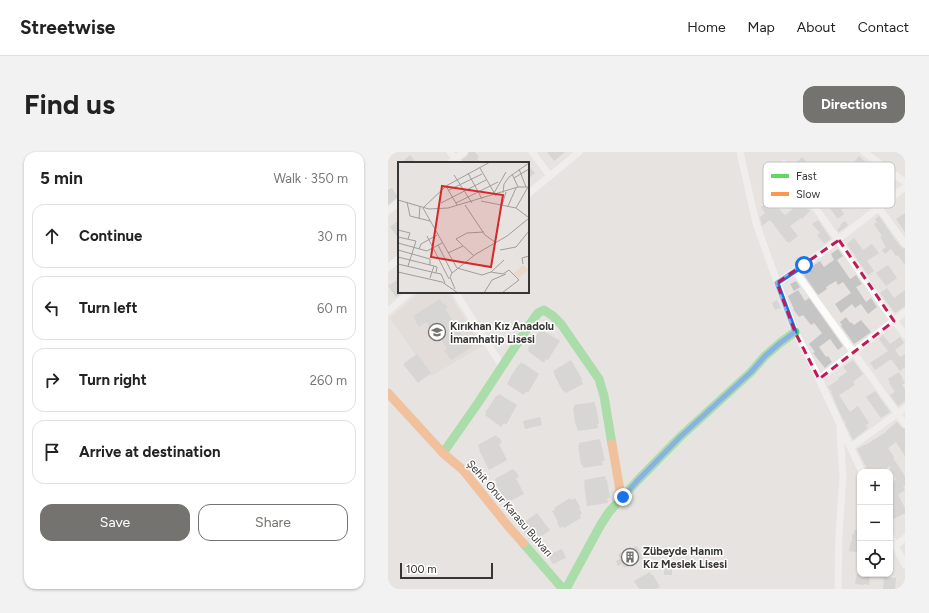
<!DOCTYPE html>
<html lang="en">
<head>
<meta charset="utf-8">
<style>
	:root { --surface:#fff; --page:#f2f2f2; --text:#222; --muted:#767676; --line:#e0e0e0; --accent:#757370 }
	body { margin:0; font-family:Figtree,sans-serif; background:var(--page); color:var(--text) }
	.controls { position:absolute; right:12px; bottom:12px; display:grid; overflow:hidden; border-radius:8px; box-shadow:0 1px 3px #0004 }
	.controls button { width:36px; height:36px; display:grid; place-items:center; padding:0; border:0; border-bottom:1px solid var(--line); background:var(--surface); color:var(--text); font:20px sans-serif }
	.scale { position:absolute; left:12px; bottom:10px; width:93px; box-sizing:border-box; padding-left:4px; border:2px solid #383634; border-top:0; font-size:11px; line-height:14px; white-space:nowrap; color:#383634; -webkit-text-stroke:3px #fff; paint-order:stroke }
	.stop { position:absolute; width:12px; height:12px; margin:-9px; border:3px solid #1a73e8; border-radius:50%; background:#fff }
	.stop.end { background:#1a73e8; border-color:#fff; box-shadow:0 1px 4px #0008 }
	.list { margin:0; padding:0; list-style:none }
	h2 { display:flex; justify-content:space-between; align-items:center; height:52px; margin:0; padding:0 16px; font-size:17px }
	h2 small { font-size:13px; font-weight:400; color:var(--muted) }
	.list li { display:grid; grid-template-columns:26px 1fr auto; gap:12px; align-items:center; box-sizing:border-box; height:64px; margin:0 8px 8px; padding:0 8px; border:1px solid var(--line); border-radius:12px }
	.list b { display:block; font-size:15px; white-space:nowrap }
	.list em { font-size:13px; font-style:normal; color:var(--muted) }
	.actions { display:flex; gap:8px; padding:12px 16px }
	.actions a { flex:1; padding:9px 0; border:1px solid var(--accent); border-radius:12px; text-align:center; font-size:14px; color:var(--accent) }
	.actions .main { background:var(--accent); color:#fff }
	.icon { flex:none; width:22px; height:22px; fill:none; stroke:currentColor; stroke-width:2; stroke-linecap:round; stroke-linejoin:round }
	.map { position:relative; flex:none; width:517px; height:437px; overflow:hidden; border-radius:12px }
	header { display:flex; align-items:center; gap:24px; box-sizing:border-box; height:56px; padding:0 20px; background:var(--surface); border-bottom:1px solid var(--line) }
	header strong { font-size:19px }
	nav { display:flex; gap:22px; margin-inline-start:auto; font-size:14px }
	.intro { display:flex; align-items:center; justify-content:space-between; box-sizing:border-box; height:96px; padding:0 24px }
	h1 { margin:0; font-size:28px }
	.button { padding:10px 18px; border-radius:12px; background:var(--accent); color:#fff; font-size:14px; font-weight:700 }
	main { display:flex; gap:24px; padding:0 24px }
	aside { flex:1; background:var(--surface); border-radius:12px; box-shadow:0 1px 3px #0004 }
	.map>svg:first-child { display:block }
	.built { fill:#ddd4cf }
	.building { fill:#c6c5c6 }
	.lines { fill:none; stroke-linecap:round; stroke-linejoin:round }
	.street { stroke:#fbfbfa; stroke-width:7 }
	.fast { stroke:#63d668; stroke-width:9 }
	.slow { stroke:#ff974d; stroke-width:9 }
	.route { stroke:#1a73e8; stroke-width:5 }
	.marked { fill:none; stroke:#c2185b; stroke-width:3; stroke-dasharray:8 5; stroke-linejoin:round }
	.labels { text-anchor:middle; stroke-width:3; stroke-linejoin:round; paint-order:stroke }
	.poi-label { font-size:11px; font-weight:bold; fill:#383634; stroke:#fff; text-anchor:start }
	.street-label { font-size:11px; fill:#383634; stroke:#fff }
	.inset-road { fill:none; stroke:#a09e9b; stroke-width:1 }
	.view { fill:#d62828; fill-opacity:0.15; stroke:#d62828; stroke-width:2 }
	.inset-edge { fill:none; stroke:#383634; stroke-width:2 }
	.key { fill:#fff; stroke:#c3c3c2; stroke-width:1 }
	.key-label { font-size:11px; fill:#383634 }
</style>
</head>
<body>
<header>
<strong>Streetwise</strong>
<nav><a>Home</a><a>Map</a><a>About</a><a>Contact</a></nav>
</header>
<div class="intro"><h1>Find us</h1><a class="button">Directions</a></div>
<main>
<aside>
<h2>5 min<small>Walk · 350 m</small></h2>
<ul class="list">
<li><svg class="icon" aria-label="ahead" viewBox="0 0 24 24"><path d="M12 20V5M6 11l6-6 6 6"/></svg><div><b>Continue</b></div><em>30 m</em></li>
<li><svg class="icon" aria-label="left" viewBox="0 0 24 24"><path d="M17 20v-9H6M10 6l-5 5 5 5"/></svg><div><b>Turn left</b></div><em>60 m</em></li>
<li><svg class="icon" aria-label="right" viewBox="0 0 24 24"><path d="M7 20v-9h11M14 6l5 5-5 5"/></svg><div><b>Turn right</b></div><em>260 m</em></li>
<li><svg class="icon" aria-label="arrive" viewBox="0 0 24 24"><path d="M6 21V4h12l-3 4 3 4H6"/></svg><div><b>Arrive at destination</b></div></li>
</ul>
<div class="actions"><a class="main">Save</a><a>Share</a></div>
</aside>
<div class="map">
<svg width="517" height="437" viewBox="0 0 517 437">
	<rect width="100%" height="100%" fill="#e6e3e0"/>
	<path class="built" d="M 32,140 L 60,140 L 94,194 L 43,224 L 2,166 Z"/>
	<path class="building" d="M 81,0 L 87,0 L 91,5 L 89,6 L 93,11 L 75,11 L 74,8 L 79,4 Z
		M 159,0 L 177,0 L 166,9 Z
		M 22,3 L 29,11 L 13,11 Z
		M 471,4 L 489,20 L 491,18 L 503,29 L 494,40 L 482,29 L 483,28 L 465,11 Z
		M 414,5 L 428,20 L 432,16 L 439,25 L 427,35 L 417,22 L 415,24 L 405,14 Z
		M 140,13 L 147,21 L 140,27 Z
		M 401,31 L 416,51 L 415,52 L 422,59 L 414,67 L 413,66 L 402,74 L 410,84 L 401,91 L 400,90 L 399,90 L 382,68 L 374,74 L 372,65 L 377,61 L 373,55 L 382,48 L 389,57 L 390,56 L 397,63 L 405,57 L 393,41 L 398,38 L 396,35 Z
		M 4,36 L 10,45 L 0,53 L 0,38 Z
		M 443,39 L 456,55 L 453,58 L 456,62 L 450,67 L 434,46 Z
		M 517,61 L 517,80 L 508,67 Z
		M 491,64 L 506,86 L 513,95 L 517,97 L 517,113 L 510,103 L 508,104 L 503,97 L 497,102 L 494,98 L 498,95 L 492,85 L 494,84 L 486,72 L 489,70 L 487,67 Z
		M 11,68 L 11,87 L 2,75 Z
		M 430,68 L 443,87 L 436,92 L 429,83 L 432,81 L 424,72 Z
		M 457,69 L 460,73 L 451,80 L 449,78 L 453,74 L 452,73 Z
		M 466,86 L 475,98 L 484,92 L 491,101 L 479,109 L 486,119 L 480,123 L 459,92 Z
		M 450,97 L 455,104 L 449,108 L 462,127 L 468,123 L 474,132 L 468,135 L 478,150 L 483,146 L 489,155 L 480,162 L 473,152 L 467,156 L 464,152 L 453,161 L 447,152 L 463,141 L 455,130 L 450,133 L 448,129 L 438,135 L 439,137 L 430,143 L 416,123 L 425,117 L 423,115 L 432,109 L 436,115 L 446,108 L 443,102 Z
		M 500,113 L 509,126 L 498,134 L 488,121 Z
		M 9,128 L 11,132 L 11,143 L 8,145 L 0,134 Z
		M 408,129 L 412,135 L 406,139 L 402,132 Z
		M 499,136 L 506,146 L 517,138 L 517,154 L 507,161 L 492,141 Z
		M 410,138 L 417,149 L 421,146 L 455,194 L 450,198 L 442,187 L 431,195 L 438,205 L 440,204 L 444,210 L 437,216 L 425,201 L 427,200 L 421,192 L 434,181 L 426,171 L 423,173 L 415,163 L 411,165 L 405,157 L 406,157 L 400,144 Z
		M 52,147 L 55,152 L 57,151 L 60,156 L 57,157 L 76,186 L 79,184 L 82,188 L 80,189 L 84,195 L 63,208 L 56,198 L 59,197 L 50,183 L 48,185 L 38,170 L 31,175 L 25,164 Z
		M 389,148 L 393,156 L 387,158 L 384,151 Z
		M 458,165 L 462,171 L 463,170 L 466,173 L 473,168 L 483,180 L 466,192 L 453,174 L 454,173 L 452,170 Z
		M 154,178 L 172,189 L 160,208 L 158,207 L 156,211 L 140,199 L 141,197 L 140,196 L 144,191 L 151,179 L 152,180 Z
		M 495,183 L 502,192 L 512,185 L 516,191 L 507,198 L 512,205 L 517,202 L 517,215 L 512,219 L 503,207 L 487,218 L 482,211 L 500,199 L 491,187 Z
		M 29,202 L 43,221 L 30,231 L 15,212 Z
		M 183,208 L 194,227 L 193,228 L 195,232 L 178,241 L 176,239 L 175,239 L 172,234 L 166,222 L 167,221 L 165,219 Z
		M 465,208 L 475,222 L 465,230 L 467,233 L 451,243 L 462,260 L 470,254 L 481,271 L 478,273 L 480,276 L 465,288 L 457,272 L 458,271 L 454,266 L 443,240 L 444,240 L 440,235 L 451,227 L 450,226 L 459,220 L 455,215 Z
		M 133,210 L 151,222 L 140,241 L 138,239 L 136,243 L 119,232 L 123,224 L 131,212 L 132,213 Z
		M 511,220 L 515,227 L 514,227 L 517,231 L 514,233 L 517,237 L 517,249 L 510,254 L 502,243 L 507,240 L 501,231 L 502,230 L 500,227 Z
		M 487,239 L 502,260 L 493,266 L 478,245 Z
		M 111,242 L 129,253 L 118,273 L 116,271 L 113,275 L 97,263 L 98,261 L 97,260 L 101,255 L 108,244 L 109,244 Z
		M 207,250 L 207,254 L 208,254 L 211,272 L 209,272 L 210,276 L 190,279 L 187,270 L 185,257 L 186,256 L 186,253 Z
		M 152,265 L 154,273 L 137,277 L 135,269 Z
		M 509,270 L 513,275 L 517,277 L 517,304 L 508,290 L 500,296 L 506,305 L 505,306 L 517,324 L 517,334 L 515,335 L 517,338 L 510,343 L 517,356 L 517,361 L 506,367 L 502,361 L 502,332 L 508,327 L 502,318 L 502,314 L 496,318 L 495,316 L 489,320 L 481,320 L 477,315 L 478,315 L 469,297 L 478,292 L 478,293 L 487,287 L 498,280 L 498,279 Z
		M 108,283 L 110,286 L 111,285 L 114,291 L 111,292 L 119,308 L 101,318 L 91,298 L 92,297 L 90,293 Z
		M 212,287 L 217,309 L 214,309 L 215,313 L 195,316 L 195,313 L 193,313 L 190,294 L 191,293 L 191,291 Z
		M 125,317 L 127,320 L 128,319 L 131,325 L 128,326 L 136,342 L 118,351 L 108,332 L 109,331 L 107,327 Z
		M 217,324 L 218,328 L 219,328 L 222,346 L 219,346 L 220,351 L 199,354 L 196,331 L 197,331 L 196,328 Z
		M 182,346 L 183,348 L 187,346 L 192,355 L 191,356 L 194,362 L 192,363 L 193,366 L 176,376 L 175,374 L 172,376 L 169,370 L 170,370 L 164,359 L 167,358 L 166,356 Z
		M 149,361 L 162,378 L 144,391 L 131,374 Z
		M 466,378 L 472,378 L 472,401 L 461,399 L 463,389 L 464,390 L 464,382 L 466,382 Z
		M 258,393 L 264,398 L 261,402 L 255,397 Z
		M 249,394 L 255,407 L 236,416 L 234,412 L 230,414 L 228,409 L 232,407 L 230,402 Z
		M 174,397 L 178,406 L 165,412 L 160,403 Z
		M 276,410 L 284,410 L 284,423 L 276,423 Z
		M 262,420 L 263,423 L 265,423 L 272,435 L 268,437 L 251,437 L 246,429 Z
		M 469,422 L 482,423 L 481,433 L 476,432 L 476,433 L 467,432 Z
		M 496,425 L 508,426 L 507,437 L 495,437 Z"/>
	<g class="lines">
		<path class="street" d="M 62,0 L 70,11
			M 144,0 L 162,24
			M 352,0 L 368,71 L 407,180 L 422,208 L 474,320
			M 476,0 L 517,30
			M 62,11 L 76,0
			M 396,12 L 439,72 L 496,155 L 517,183
			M 140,42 L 191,0
			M 491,56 L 517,92
			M 0,59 L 11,50
			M 0,116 L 11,106
			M 407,119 L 517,272
			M 389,131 L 434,100 L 517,35
			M 67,140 L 114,214
			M 0,159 L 22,140
			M 431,227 L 517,160
			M 463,295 L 517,256
			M 502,383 L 517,413
			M 507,394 L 517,386
			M 450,437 L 451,382 L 455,325 L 452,277"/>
		<path class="fast" d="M 55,301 L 90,251 L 142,172 L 150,161 L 156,158 L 165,164 L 173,172 L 211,227 L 216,244 L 224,292
			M 135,391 L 175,437
			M 178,437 L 212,374 L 221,360 L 250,328 L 292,285 L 363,220 L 377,204 L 392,191 L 407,180"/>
		<path class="slow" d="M 0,241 L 55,301 L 75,318 L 120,374 L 135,391
			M 224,292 L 232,338 L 235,345"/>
	</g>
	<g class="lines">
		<path class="route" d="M 235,345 L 250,328 L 292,285 L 363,220 L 377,204 L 392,191 L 407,180 L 389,131 L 416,113"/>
	</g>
	<path d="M0 0H517V437H0ZM 451,88 L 506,169 L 431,227 L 407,180 L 389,131 Z" fill="#e6e3e0" fill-opacity=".55" fill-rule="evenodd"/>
	<path class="marked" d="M 451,88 L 506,169 L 431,227 L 407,180 L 389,131 Z"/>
	<defs>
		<g id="school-ring" transform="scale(0.9)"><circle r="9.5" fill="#fff" stroke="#757370" stroke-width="1.5"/><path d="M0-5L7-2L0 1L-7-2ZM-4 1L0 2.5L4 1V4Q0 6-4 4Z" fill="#757370"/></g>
		<g id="building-ring" transform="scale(0.9)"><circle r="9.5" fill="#fff" stroke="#757370" stroke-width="1.5"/><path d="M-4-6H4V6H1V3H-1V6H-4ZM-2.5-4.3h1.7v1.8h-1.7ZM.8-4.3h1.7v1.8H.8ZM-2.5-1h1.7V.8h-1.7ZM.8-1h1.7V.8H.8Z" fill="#757370"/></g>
	</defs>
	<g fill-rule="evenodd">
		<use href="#school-ring" x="49" y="180"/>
		<use href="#building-ring" x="242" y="405"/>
	</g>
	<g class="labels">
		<g class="poi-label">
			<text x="62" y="178">Kırıkhan Kız Anadolu<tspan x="62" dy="13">İmamhatip Lisesi</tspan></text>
			<text x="255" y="403">Zübeyde Hanım<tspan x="255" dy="13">Kız Meslek Lisesi</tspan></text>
		</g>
		<g class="street-label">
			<text transform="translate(122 356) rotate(49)" y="4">Şehit Onur Karasu Bulvarı</text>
		</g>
	</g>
	<g transform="translate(10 10)">
		<rect width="131" height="131" fill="#e6e3e0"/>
		<path d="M 125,103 L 130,108 L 121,116 L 116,111 Z" fill="#edd7c9"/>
		<path class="inset-road" d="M 92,0 L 48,24 L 25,46 L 59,106 L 84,113 L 93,110M 82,6 L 98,34M 121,7 L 128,25M 70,11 L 84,37M 114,12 L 120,25M 56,13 L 74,41M 116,16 L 131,7M 48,24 L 59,43M 51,28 L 84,12M 96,31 L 108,10M 105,31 L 106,22 L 111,15 L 131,1M 0,38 L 31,47 L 50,46 L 120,25 L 131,25M 83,39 L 118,46 L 130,55M 9,40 L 12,54 L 32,59M 43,41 L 88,18M 58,41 L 100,20M 67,43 L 87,73 L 97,80M 104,43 L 108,30M 110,44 L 118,26M 118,46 L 130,25M 21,57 L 22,44M 0,68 L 12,71 L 10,77M 29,74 L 51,117M 0,75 L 18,79 L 10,104M 0,81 L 29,89 L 44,81M 40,83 L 54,111M 21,87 L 23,82 L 39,73M 0,88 L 32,97 L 32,103M 102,88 L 118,85 L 131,69M 50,91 L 65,84M 76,94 L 58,77 L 69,71 L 86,70M 0,95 L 36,104 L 32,116M 0,102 L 38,111M 125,102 L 124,96 L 131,94M 36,104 L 39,105 L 38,111 L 43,112 L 47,121M 0,110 L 44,120 L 60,131M 57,127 L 52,115 L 54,111 L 78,92 L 109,74 L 130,57M 86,131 L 94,118 L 108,112M 104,131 L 121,118 L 111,108 L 105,112 L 93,110 L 106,98"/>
		<path class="view" d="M 44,24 L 105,33 L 93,105 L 33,95 Z"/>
		<rect width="131" height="131" class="inset-edge"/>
	</g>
	<rect x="375" y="10" width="132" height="46" rx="6" class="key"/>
	<rect x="383" y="22" width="18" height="4" fill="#63d668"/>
	<rect x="383" y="40" width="18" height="4" fill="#ff974d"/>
	<g class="key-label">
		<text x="408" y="28">Fast</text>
		<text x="408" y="46">Slow</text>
	</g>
</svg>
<div class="controls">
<button>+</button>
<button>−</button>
<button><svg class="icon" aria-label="locate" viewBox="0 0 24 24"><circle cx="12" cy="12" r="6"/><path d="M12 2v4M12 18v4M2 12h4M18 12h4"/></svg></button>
</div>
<div class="scale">100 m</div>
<div class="stop" style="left:416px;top:113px"></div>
<div class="stop end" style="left:235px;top:345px"></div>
</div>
</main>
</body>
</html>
